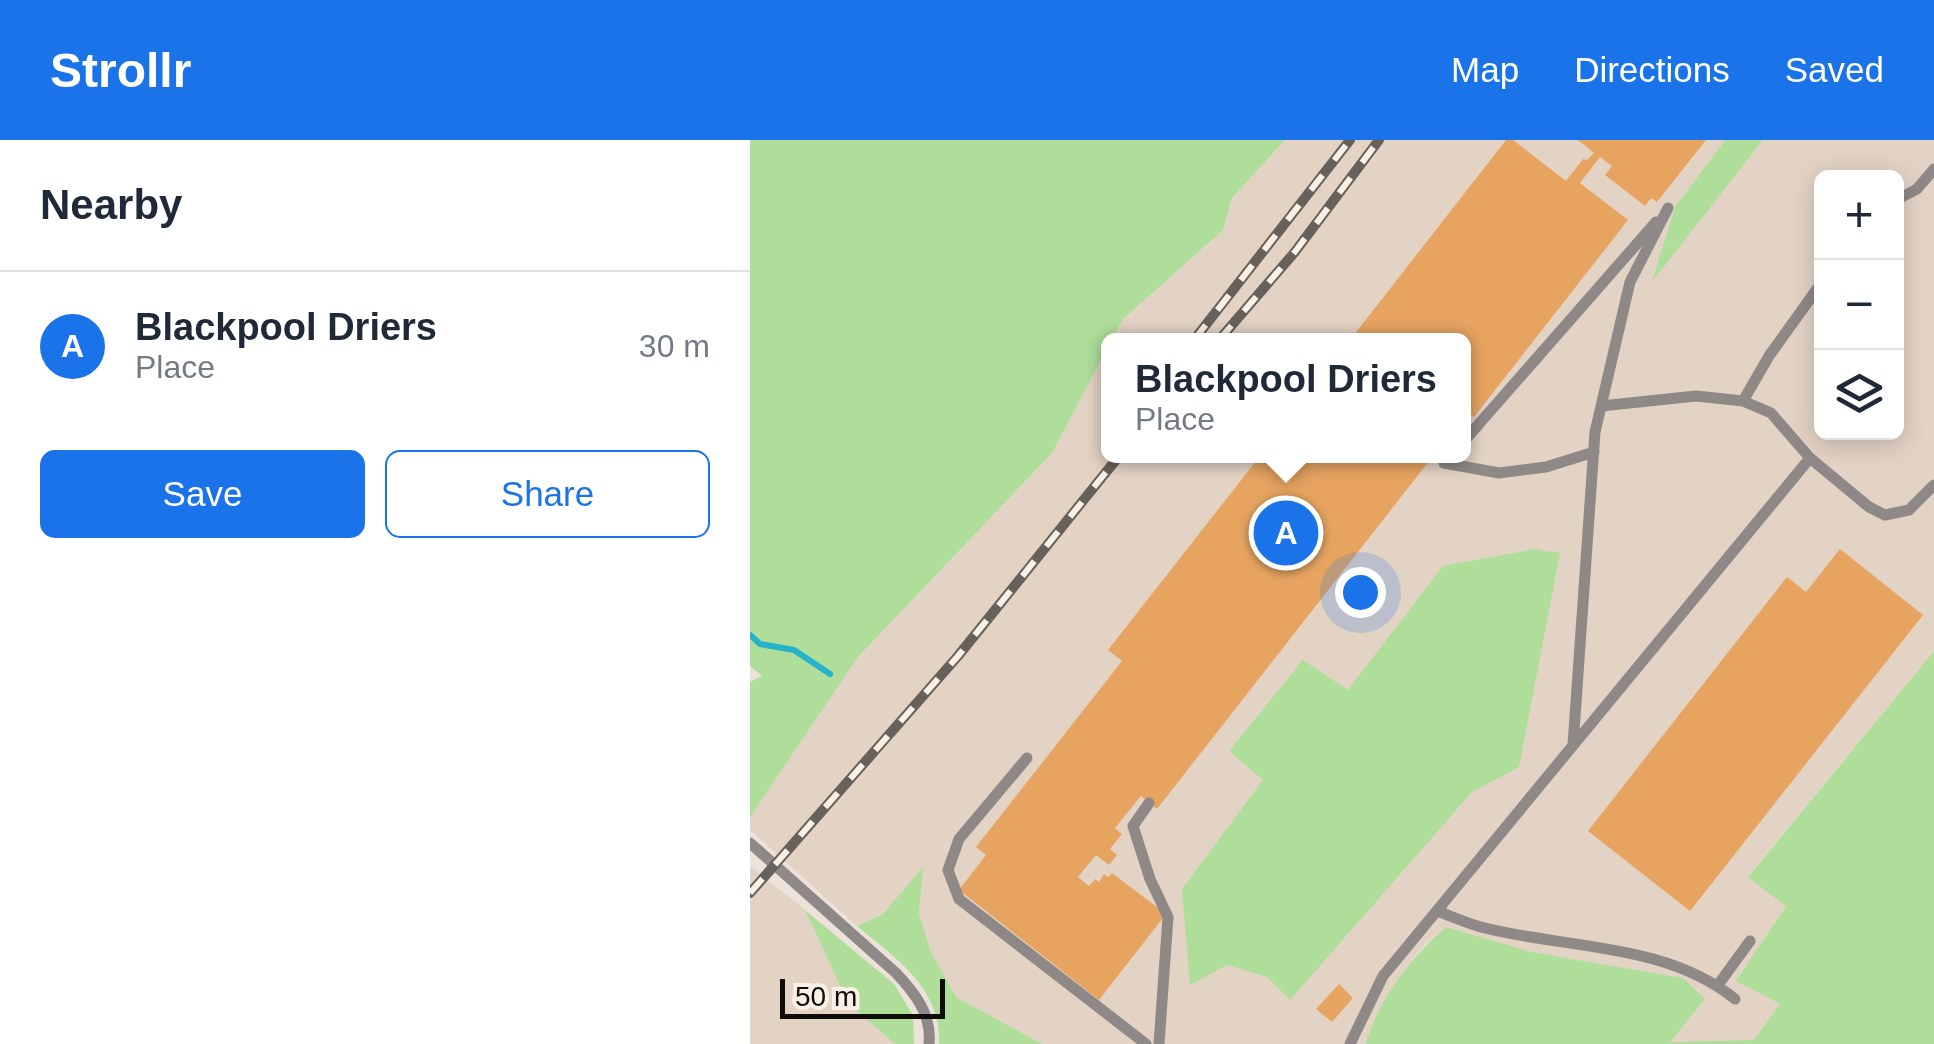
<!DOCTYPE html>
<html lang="en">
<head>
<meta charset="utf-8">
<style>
	:root { --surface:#fff; --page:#f6f6f7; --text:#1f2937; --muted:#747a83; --line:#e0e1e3; --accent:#1a73e8 }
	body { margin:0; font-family:Helvetica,sans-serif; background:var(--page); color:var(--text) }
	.controls { position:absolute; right:30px; top:30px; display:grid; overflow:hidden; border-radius:15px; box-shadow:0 5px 25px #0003 }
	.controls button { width:90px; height:90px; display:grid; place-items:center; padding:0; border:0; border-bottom:2px solid var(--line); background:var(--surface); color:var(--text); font:50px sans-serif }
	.scale { position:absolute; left:30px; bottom:25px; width:165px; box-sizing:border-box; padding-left:10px; border:5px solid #0f0c09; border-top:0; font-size:28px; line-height:35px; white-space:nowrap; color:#0f0c09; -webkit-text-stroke:8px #faf0e6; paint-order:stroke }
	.you { position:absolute; left:610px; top:452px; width:35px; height:35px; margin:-25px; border:8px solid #fff; border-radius:50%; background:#1a73e8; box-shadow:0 0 0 15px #1a73e833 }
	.badge { display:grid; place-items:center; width:65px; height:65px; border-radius:50%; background:var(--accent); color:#fff; font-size:32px; font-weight:700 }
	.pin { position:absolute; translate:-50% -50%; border:5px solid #fff; box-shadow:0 2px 10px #0006 }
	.popup { position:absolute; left:351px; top:193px; width:370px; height:130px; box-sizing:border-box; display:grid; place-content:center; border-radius:15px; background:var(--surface); filter:drop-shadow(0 2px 8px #0005); font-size:32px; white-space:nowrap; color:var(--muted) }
	.popup b { font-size:38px; color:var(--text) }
	.popup::after { content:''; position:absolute; left:50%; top:100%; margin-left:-20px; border:20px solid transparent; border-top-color:var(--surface) }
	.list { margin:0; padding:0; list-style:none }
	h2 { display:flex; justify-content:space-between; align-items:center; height:130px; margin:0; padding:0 40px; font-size:42px }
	h2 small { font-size:32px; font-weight:400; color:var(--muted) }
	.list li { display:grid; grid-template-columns:65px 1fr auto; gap:30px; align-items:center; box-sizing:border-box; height:150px; padding:0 40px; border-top:2px solid var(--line) }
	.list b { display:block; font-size:38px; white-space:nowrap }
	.list p { margin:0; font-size:32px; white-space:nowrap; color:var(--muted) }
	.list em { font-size:32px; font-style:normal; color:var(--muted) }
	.actions { display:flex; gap:20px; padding:30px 40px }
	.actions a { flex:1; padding:22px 0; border:2px solid var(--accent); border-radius:15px; text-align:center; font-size:35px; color:var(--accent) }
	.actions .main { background:var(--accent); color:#fff }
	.icon { flex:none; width:55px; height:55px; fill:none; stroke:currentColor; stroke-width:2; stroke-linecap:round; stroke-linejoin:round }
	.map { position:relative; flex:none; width:1184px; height:904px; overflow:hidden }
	header { display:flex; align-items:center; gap:60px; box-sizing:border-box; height:140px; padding:0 50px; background:var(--accent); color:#fff }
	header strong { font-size:48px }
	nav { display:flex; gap:55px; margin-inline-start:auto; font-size:35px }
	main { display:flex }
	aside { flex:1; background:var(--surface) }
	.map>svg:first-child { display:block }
	.built { fill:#e3d3c5; fill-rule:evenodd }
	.green { fill:#aede99 }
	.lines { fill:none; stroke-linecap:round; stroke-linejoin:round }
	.stream { stroke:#26b2c9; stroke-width:6 }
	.building { fill:#e7a461 }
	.service { stroke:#8e8986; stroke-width:11 }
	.rail-casing { stroke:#67615b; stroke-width:10 }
	.rail { stroke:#faf0e6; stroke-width:6; stroke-dasharray:19; stroke-linecap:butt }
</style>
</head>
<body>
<header>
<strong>Strollr</strong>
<nav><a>Map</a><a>Directions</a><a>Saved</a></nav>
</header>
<main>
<aside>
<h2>Nearby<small></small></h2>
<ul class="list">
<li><span class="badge">A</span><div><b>Blackpool Driers</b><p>Place</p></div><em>30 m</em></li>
</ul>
<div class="actions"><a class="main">Save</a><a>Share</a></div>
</aside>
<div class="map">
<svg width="1184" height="904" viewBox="0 0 1184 904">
	<rect width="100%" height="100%" fill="#ede2d9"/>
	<path class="built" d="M 535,0 L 975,0 L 925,67 L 904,139 L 1013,0 L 1184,0 L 1184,511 L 998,736 L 1036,765 L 987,841 L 1030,864 L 1004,900 L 919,902 L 933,838 L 782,812 L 696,787 L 674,805 L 654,832 L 634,863 L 616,904 L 292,904 L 206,857 L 180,810 L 169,773 L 172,729 L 132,775 L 107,786 L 0,690 L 0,677 L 108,517 L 302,313 L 358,206 L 358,316 L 714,316 L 714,200 L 361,200 L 372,180 L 473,90 L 482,58 ZM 1072,38 L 1146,38 L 1146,292 L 1072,292 Z
		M 0,726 L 55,770 L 98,863 L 145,904 L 0,904 Z"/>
	<path class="green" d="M 0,0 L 535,0 L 482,58 L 473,90 L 372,180 L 302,313 L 108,517 L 0,677 L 0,542 L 12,536 L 0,526 Z
		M 975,0 L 1013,0 L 902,142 L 925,67 Z
		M 785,409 L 810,413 L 769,627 L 722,652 L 540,860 L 517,837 L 477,825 L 440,845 L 432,749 L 513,640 L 479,611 L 553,520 L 598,550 L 693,426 Z
		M 1184,511 L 1184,904 L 616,904 C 628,860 662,816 696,787 L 782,812 L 933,838 L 955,859 L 920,902 L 1004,900 L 1030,864 L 986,841 L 1036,766 L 998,737 Z
		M 173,727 L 169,773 L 180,810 L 206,857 L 292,904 L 189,904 C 192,848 145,818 107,786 L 132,775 Z
		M 55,770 L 144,844 L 163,875 L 164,904 L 145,904 L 98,863 Z"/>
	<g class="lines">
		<path class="stream" d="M 0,495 L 10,504 L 44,510 L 80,534"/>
	</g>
	<path class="building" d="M 756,0 L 763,0 L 816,41 L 833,19 L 837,20 L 844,13 L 828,0 L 956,0 L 907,62 L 901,58 L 895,66 L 855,35 L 862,26 L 850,17 L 830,43 L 878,80 L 724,277 L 717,271 L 714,276 L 714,200 L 600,200 Z
		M 510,316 L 683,316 L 407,669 L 391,656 L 365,688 L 372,694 L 360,709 L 367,715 L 359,725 L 346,715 L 328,737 L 339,746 L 345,739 L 349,742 L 354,734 L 358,737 L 362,733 L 416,774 L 349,860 L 209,750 L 236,715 L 226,707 L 372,521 L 358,510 Z
		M 1090,409 L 1173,475 L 940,771 L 838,691 L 1037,437 L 1056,452 Z
		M 589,844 L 603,858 L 582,882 L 566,869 Z"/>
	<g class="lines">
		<path class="service" d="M 1146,60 L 1167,49 L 1184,29
			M 993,261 L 1019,216 L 1072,142
			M 851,266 L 946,256 L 993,261 L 1021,273 L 1060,318 L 1119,367 L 1135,375 L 1159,370 L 1184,345
			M 714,301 L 906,82
			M 700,316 L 694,323 L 749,333 L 796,327 L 844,312
			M 823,605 L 845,292 L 880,142 L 918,68
			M 277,618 L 209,699 L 198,730 L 209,759 L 396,904
			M 399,663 L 383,686 L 400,739 L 418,777 L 409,904
			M 0,703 L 146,833 C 165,853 182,875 179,904
			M 687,771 C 701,776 716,783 731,787 C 814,809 915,802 985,859
			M 968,845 L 1000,801
			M 600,904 L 633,836 L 1060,318"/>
		<g class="rail-casing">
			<path id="rail" d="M 444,200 L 600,0
				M 469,200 L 544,113 L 629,0
				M 0,753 L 208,516 L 369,316"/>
		</g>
		<use href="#rail" class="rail"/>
	</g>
</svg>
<div class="controls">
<button>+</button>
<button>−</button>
<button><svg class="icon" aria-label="layers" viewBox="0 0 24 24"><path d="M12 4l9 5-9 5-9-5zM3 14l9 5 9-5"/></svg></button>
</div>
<div class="scale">50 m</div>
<div class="you"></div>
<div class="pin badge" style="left:536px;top:393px">A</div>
<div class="popup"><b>Blackpool Driers</b>Place</div>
</div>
</main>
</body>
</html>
